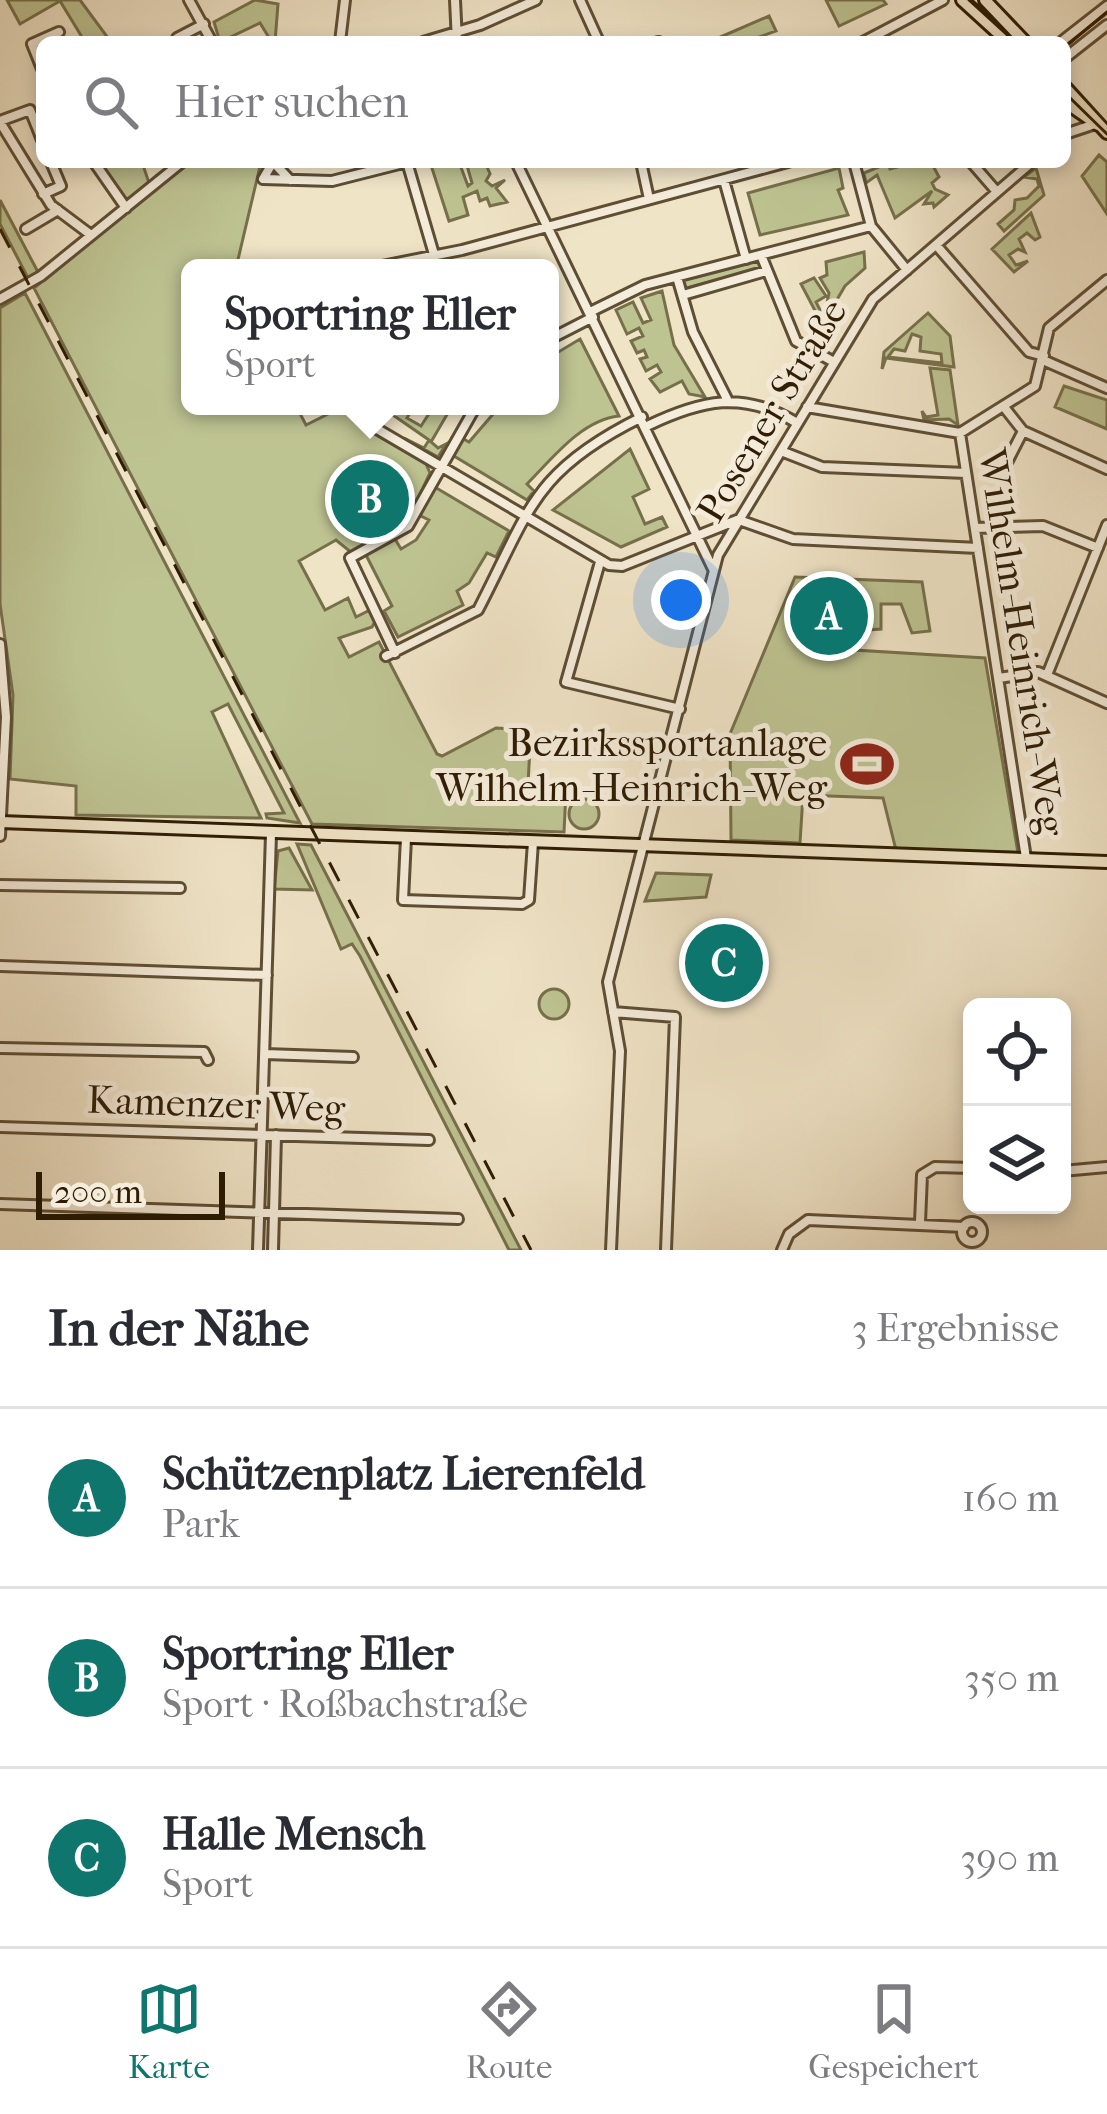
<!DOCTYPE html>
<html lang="de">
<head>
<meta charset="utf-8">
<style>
	:root { --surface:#fff; --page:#f7f7f7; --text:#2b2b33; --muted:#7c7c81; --line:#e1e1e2; --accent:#0f766e }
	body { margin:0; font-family:"IM FELL French Canon",serif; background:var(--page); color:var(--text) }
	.controls { position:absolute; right:36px; bottom:36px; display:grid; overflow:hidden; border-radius:18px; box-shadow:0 6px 18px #0003 }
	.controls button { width:108px; height:108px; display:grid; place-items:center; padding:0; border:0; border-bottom:3px solid var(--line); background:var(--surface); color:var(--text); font:60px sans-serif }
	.scale { position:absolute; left:36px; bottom:30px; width:189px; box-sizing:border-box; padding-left:12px; border:6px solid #2e1c03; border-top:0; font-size:33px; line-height:42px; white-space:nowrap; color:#2e1c03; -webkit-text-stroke:9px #f5eddb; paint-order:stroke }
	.you { position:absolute; left:681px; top:600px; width:42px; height:42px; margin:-30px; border:9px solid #fff; border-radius:50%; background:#1a73e8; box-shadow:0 0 0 18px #1a73e833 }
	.badge { display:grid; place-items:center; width:78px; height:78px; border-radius:50%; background:var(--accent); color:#fff; font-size:39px; font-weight:700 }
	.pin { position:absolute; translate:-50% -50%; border:6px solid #fff; box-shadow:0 3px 12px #0006 }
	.popup { position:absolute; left:181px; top:259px; width:378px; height:156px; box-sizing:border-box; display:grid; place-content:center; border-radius:18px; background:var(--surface); filter:drop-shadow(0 3px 9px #0005); font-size:39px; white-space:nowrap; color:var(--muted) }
	.popup b { font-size:45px; color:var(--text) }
	.popup::after { content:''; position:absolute; left:50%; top:100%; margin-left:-24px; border:24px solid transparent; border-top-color:var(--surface) }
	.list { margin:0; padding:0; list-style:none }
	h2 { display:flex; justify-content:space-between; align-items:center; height:156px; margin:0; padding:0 48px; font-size:51px }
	h2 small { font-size:39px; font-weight:400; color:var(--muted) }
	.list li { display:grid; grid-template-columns:78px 1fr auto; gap:36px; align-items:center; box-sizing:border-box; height:180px; padding:0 48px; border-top:3px solid var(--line) }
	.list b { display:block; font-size:45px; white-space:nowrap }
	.list p { margin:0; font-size:39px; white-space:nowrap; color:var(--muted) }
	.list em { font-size:39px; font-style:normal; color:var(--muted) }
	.icon { flex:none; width:66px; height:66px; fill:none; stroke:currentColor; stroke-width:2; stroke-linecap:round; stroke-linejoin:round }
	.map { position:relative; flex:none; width:1107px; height:1250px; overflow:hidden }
	.search { position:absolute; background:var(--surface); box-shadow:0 6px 18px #0003; left:36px; right:36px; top:36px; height:132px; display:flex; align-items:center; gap:30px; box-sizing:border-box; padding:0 42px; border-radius:18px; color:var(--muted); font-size:45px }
	.sheet { height:696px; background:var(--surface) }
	nav { display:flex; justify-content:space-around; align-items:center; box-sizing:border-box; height:168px; border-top:3px solid var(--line); background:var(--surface); font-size:33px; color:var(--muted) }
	nav a { display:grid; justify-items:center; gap:6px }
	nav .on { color:var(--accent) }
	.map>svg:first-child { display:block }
	.green { fill:#bec392; stroke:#76704a; stroke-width:3; fill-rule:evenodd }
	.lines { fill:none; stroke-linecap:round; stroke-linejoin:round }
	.minor-casing { stroke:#5e4e34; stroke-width:14 }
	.major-casing { stroke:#2e1c03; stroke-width:16 }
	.minor { stroke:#f5eddb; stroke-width:8 }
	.major { stroke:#f0e4c7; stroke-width:10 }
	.tram { stroke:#2e1c03; stroke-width:3 }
	.rail { stroke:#2e1c03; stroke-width:3; stroke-dasharray:21 21; stroke-linecap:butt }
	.labels { text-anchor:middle; stroke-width:10; stroke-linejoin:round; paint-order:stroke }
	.street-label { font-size:39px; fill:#2e1c03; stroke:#f5eddb }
	.poi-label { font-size:39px; fill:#2e1c03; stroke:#f5eddb; text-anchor:end }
</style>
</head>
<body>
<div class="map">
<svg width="1107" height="1250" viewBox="0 0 1107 1250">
	<rect width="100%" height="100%" fill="#f0e4c7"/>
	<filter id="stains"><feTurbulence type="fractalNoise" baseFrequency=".00167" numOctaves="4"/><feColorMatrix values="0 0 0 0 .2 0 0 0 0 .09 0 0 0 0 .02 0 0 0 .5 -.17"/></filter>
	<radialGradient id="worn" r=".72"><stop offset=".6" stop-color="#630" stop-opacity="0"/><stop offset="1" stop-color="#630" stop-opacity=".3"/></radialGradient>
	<path class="green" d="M 7,0 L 80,0 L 111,42 L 85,42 L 60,1 L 20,24 Z
		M 255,0 L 278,4 L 275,42 L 259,42 L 268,36 L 260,23 L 220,42 L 214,22 Z
		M 826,0 L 883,0 L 886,4 L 839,26 Z
		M 769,16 L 776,31 L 745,42 L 709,42 Z
		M 1099,155 L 1107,162 L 1107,214 L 1082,176 Z
		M 95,162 L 142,162 L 149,183 L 124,204 Z
		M 188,162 L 261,162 L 236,268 L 190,268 L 190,406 L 296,406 L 306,425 L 344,406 L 368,430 L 426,464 L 430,473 L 406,524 L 352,553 L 336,540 L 299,561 L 325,610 L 348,598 L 356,617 L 372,609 L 377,618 L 372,627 L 339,638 L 349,657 L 379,642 L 437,754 L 442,756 L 496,728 L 531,730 L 528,784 L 566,792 L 564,832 L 312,824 L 34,288 Z
		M 430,162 L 459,162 L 468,186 L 472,183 L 466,162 L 485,162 L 490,174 L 486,181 L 492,186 L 505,180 L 496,188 L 507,202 L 490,206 L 487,198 L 480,201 L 477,191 L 463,197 L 468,215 L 449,221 Z
		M 916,162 L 931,162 L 939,177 L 932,183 L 935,189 L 948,195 L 934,207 L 933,203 L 924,204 L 932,191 L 895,218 L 877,175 L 866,183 L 864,173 L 888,163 L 890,169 Z
		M 839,168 L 843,188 L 838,190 L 848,215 L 760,235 L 748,193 Z
		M 1036,168 L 1044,195 L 1004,231 L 998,224 L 1014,210 L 1015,200 L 1027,198 L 1039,186 L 1037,179 L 1024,177 Z
		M 0,200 L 39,274 L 28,278 L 0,224 Z
		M 1031,213 L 1040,237 L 1035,240 L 1027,233 L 1019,239 L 1025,252 L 1018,249 L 1009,255 L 1016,265 L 1028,261 L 1014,272 L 992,249 Z
		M 864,252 L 865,268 L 845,286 L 818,332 L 821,322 L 801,284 L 814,278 L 826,296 L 816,302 L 824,318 L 829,293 L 820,278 L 827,275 L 826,262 Z
		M 759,259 L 762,268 L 683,289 L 683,277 Z
		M 662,291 L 674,345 L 705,397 L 689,394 L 682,381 L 660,392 L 650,379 L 661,372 L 657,365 L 646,371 L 640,359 L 647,357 L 644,350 L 637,353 L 631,341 L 643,336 L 639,328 L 627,334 L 616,310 L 633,302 L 643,323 L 651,320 L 641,298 Z
		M 25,293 L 300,823 L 267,818 L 266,814 L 284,813 L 228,704 L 212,712 L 261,818 L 76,815 L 76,786 L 10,779 L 13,695 L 0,604 L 0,308 Z
		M 928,313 L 950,336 L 954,367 L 886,358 L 882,369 L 884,352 ZM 912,334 L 921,337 L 920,351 L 941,354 L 942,363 L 888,357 L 894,349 L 905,351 Z
		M 580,339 L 619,416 C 581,420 551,460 527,484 L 534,491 L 527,500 L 454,456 L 460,437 L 469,442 L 500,406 L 550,406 L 550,357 Z
		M 930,368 L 950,370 L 958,425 L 949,419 L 924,420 L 922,411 L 926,417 L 938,415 Z
		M 1064,386 L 1107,400 L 1107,429 L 1055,407 Z
		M 407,406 L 414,406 L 407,418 L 421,426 L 432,409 L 427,406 L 452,406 L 431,442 L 438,448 L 446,444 L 438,457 L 404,438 L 424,448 L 429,440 L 393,415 Z
		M 630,449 L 649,489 L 633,497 L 645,524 L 662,517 L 667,527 L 621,547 L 553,510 Z
		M 433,486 L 509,531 L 496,557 L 487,553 L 469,583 L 457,591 L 463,605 L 398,637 L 384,611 L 392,606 L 366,555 L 395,539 L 401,549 L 416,540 L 429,520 L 419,515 Z
		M 795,577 L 922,582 L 930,631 L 912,633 L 901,604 L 881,604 L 881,629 L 825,633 L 822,648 L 985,658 L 1018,853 L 896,850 L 883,798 L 803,795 L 800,843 L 731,840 L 730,734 Z
		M569 814a15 15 0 1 1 30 0a15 15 0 1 1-30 0Z
		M 297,844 L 311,845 L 521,1250 L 509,1250 L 360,956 L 352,944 L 341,949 Z
		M 289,848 L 312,890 L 274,889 L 278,851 Z
		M 656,873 L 711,875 L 706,897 L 645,901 Z
		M539 1004a15 15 0 1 1 30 0a15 15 0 1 1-30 0Z"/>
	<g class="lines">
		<g class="minor-casing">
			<path id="minor" d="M 189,0 L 212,42
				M 455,0 L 457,42
				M 580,0 L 599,42
				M 177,38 L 204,24
				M 340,42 L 345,0
				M 423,42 L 480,25 L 536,0
				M 658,42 L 659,42
				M 863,42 L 943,0
				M 1061,42 L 1107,6
				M 1065,58 L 1107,25
				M 42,69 L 32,44 L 59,32
				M 0,121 L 30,110 L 42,140
				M 0,122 L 51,205 L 91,235
				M 1065,134 L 1095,124
				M 94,162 L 126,208
				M 273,162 L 263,179 L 332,181 L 407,162 L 438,268
				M 273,162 L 290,180
				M 516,162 L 713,569
				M 641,162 L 649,199
				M 854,162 L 871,226 L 907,270
				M 971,162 L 997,192
				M 724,180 L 746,259
				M 43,194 L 61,186 L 51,162
				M 26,229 L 58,210
				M 937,246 L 1029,352 L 1044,356
				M 761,255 L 796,341 L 834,362
				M 372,268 L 462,250 L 788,162
				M 677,277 L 693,332 L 727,399
				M 683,295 L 766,271
				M 0,299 L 41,276 L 182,162
				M 590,312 L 645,285 L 871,226
				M 550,339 L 593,317
				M 1043,360 L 1107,388
				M 351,406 L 372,426 L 609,565 L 622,566 L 737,520
				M 807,407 L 960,433 L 1035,386 L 1049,328 L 1107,280
				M 1004,407 L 1023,431 L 1107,469
				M 647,426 C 701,400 743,390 797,423
				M 960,433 L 1026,858
				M 781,451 L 822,467 L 966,473
				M 1001,474 L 1023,431
				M 739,520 L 793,539 L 978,548
				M 975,528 L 1043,526 L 1098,548
				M 600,562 L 566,682 L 680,709
				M 0,644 L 6,717 L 0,836
				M 395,653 L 350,558 L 408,526 L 476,406
				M 386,656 L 478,610 C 529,512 532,471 642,417
				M 1047,675 L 1107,525
				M 999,678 L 1038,672 L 1107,703
				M 406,838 L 403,900 L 522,904 L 529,900 L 533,842
				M 0,885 L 180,888
				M 0,966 L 267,975
				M 613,1012 L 675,1017 L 666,1250
				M 0,1048 L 204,1052 L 208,1060
				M 265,1054 L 353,1057
				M 0,1127 L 429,1140
				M 1062,1171 L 1107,1167
				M 0,1204 L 458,1219
				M 920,1222 L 922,1175 L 935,1167 L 972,1168
				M962 1232a10 10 0 1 1 20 0a10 10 0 1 1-20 0Z
				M 258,1250 L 271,834
				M 273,1250 L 276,1135
				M 611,1250 L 620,1051 L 608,982 L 718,555 L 873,299 L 1032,162
				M 782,1250 L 789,1234 L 808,1220 L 964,1227"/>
		</g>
		<g class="major-casing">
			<path id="major" d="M 962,0 L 1008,42
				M 985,0 L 1025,42
				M 1065,87 L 1107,133
				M 1065,102 L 1098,125
				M 0,822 L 1107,862"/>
		</g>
		<use href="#minor" class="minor"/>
		<use href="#major" class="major"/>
		<path class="tram" d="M 969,0 L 1015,42
			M 1065,47 L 1107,12
			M 1065,93 L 1107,134"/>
		<path class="rail" d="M 0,229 L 531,1250"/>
	</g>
	<defs>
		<g id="stadium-bare" transform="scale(4.14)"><path d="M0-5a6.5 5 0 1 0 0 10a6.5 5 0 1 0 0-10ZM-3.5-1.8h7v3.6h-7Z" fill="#8f2418" stroke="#f5eddb" stroke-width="2.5" paint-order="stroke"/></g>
	</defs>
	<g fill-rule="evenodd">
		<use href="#stadium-bare" x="867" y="764"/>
	</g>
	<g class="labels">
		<g class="street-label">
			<text transform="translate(771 410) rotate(-59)" y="14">Posener Straße</text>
			<text transform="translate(1023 642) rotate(81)" y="14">Wilhelm-Heinrich-Weg</text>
			<text transform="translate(216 1103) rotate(2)" y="14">Kamenzer Weg</text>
		</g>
		<g class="poi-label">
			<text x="827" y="756">Bezirkssportanlage<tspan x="827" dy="45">Wilhelm-Heinrich-Weg</tspan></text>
		</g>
	</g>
	<rect width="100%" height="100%" filter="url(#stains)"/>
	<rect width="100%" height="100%" fill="url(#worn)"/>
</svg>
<div class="controls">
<button><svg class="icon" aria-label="locate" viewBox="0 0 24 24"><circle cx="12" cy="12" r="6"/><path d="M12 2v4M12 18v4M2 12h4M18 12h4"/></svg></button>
<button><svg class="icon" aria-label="layers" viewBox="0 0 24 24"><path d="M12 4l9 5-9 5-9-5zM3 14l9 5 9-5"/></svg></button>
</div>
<div class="scale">200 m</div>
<div class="you"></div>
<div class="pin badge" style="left:829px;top:616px">A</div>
<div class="pin badge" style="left:370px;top:499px">B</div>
<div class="popup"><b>Sportring Eller</b>Sport</div>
<div class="pin badge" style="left:724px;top:963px">C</div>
<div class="search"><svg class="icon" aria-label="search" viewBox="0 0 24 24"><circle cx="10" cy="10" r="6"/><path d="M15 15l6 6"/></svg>Hier suchen</div>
</div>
<section class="sheet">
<h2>In der Nähe<small>3 Ergebnisse</small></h2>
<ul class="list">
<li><span class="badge">A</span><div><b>Schützenplatz Lierenfeld</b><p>Park</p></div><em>160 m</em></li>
<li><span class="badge">B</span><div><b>Sportring Eller</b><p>Sport · Roßbachstraße</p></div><em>350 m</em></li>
<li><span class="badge">C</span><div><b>Halle Mensch</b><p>Sport</p></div><em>390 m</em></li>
</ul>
</section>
<nav>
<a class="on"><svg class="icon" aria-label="map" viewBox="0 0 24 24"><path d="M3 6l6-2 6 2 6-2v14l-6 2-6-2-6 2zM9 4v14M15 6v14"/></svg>Karte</a>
<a><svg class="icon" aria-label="directions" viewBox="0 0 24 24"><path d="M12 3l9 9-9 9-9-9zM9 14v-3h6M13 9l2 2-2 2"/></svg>Route</a>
<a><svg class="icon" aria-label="saved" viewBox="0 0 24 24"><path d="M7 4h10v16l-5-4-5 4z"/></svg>Gespeichert</a>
</nav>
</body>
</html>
